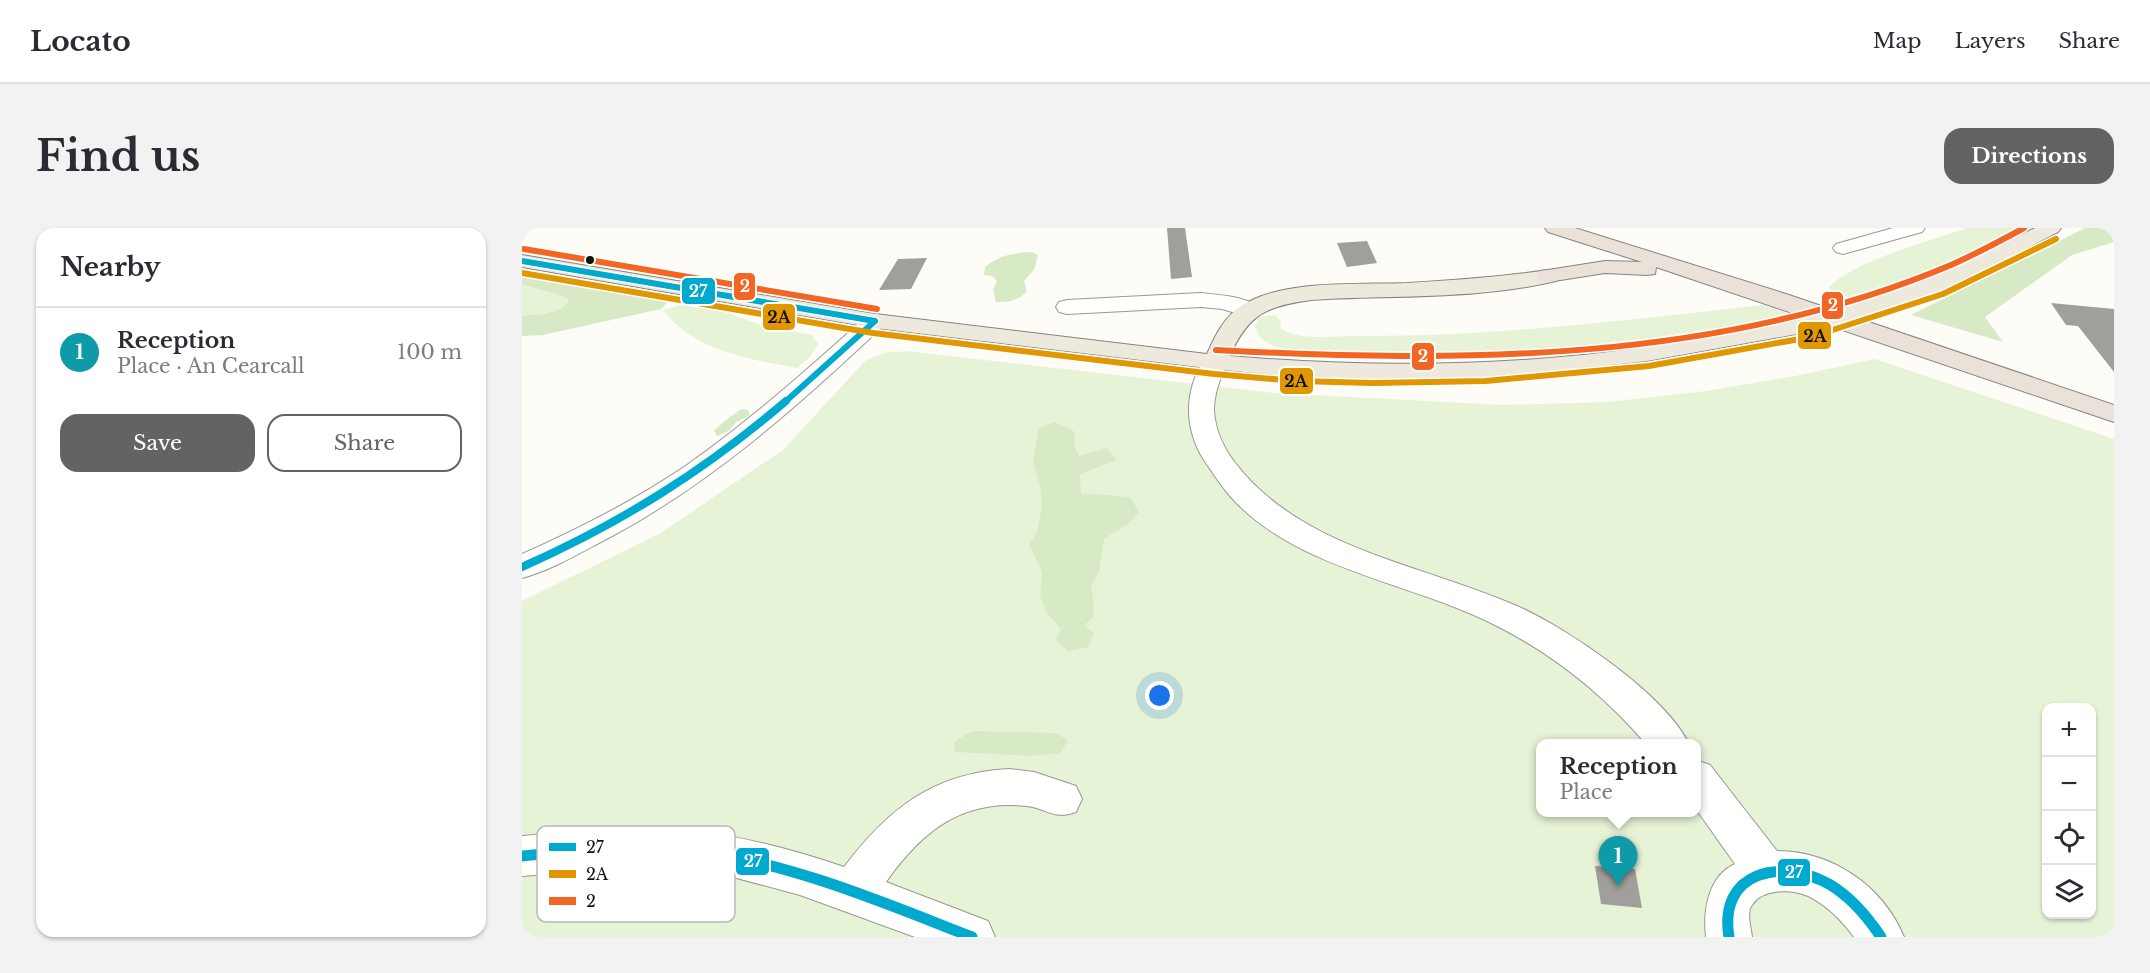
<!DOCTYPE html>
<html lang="en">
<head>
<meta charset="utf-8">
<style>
	:root { --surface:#fff; --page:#f2f2f3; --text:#2b2b33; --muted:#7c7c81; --line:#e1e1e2; --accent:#646362 }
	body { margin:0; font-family:"Libre Baskerville",serif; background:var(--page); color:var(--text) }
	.controls { position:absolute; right:18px; bottom:18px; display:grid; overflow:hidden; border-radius:12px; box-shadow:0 2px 4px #0004 }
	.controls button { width:54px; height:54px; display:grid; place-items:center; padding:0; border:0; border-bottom:2px solid var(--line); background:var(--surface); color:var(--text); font:30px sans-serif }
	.you { position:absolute; left:638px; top:468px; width:21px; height:21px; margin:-15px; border:4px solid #fff; border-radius:50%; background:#1a73e8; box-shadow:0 0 0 9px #1a73e833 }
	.badge { display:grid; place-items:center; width:39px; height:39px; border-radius:50%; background:var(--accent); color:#fff; font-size:20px; font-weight:700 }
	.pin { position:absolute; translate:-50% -50px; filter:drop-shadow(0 2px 3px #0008) }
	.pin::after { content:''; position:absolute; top:32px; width:21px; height:18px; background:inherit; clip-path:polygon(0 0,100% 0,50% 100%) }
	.popup { position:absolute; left:1014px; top:511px; width:165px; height:78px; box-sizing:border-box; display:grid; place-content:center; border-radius:12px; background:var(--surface); filter:drop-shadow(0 2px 4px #0005); font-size:20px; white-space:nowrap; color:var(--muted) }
	.popup b { font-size:22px; color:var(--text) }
	.popup::after { content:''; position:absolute; left:50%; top:100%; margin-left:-12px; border:12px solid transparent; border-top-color:var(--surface) }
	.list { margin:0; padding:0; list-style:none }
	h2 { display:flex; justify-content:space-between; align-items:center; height:78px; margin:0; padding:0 24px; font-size:26px }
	h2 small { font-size:20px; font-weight:400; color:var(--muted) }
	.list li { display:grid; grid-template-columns:39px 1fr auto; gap:18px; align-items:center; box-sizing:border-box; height:90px; padding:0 24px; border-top:2px solid var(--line) }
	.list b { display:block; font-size:22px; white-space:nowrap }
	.list p { margin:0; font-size:20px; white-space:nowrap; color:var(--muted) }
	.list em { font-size:20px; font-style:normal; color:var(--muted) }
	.actions { display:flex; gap:12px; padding:18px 24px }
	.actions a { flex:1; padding:14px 0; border:2px solid var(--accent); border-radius:18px; text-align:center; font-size:21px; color:var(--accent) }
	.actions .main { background:var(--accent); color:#fff }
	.icon { flex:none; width:33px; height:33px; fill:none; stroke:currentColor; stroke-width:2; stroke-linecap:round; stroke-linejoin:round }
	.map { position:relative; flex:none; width:1592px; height:709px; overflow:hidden; border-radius:18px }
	header { display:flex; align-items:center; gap:36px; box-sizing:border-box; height:84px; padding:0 30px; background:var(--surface); border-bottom:2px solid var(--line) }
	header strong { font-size:28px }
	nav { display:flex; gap:33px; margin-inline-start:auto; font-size:21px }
	.intro { display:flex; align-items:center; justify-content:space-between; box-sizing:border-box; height:144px; padding:0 36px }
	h1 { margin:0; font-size:42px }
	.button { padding:15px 27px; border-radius:18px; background:var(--accent); color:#fff; font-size:21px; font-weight:700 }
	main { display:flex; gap:36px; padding:0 36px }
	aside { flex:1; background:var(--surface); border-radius:18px; box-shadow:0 2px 4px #0004 }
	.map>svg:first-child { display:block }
	.green { fill:#e7f3d7; fill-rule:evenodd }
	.forest { fill:#d8eac5 }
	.building { fill:#a19f9c }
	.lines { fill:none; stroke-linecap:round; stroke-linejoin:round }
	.minor-casing { stroke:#979795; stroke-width:2 }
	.major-casing { stroke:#858482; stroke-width:2 }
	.highway-casing { stroke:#858482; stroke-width:2 }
	.minor { fill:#fffffe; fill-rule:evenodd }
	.major { fill:#ede9dc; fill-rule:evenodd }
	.highway { fill:#eae1d8; fill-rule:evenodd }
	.major-bridge-casing { stroke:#858482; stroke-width:24; stroke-linecap:butt }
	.major-bridge { stroke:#ede9dc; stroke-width:22 }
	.bus-1-far2-casing { stroke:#fff; stroke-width:9 }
	.bus-1-far1-casing { stroke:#fff; stroke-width:12 }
	.bus-1-casing { stroke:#fff; stroke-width:16 }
	.bus-2-casing { stroke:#fff; stroke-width:9 }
	.bus-3-casing { stroke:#fff; stroke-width:9 }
	.bus-1-far2 { stroke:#00a9ce; stroke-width:6 }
	.bus-1-far1 { stroke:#00a9ce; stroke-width:8 }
	.bus-1 { stroke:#00a9ce; stroke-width:11 }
	.bus-2 { stroke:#e09702; stroke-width:6 }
	.bus-3 { stroke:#f26522; stroke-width:6 }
	.bus-dot { fill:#111; stroke:#fff; stroke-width:2 }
	.key { fill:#fff; stroke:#b8b8b8; stroke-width:1.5 }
	.key-label { font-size:16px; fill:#111 }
	.line-badge { stroke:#fff; stroke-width:2 }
	.badge-label { font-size:16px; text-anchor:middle; font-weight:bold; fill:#fff }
	.pale-badge-label { font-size:16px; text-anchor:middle; font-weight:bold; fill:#111 }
</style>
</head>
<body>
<header>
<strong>Locato</strong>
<nav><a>Map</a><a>Layers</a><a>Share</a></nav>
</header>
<div class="intro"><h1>Find us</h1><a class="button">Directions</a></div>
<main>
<aside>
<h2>Nearby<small></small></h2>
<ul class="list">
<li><span class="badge" style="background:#0f9aa8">1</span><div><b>Reception</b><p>Place · An Cearcall</p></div><em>100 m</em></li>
</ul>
<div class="actions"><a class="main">Save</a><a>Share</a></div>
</aside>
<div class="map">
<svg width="1592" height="709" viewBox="0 0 1592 709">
	<rect width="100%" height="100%" fill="#fdfcf7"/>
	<path class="green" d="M 1445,0 L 1499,0 L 1419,40 L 1362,63 L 1355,61 L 1329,71 L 1306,60 C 1331,33 1408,13 1445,0 Z
		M 0,57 L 35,66 L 47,72 C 38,87 16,86 0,88 Z
		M 166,75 L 177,75 L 242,98 L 290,107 L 296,116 L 288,129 L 275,140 C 227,131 172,123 141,82 Z
		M 1241,77 L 1274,88 C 1243,96 1212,104 1181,110 C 1065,129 944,132 827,126 C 802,125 768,127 746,115 C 738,111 736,106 733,98 L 737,89 L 753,87 L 758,92 L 759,101 C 780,113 811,108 835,108 C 970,109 1106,92 1241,77 Z
		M 383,123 L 753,165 L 980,177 L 1086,174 L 1184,163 L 1273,148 L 1353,131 L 1592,211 L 1592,709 L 0,709 L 0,373 L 137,306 L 261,222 L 343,133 L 362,125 ZM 1524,479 L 1570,479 L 1570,686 L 1524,686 ZM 1018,516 L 1174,516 L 1174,584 L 1018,584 Z"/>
	<path class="forest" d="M 1563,0 L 1592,0 L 1592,14 L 1550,27 L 1463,89 L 1481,114 L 1389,87 Z
		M 510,24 L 516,27 L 512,42 L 502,53 L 505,63 C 496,73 487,74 474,74 L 471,62 L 475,53 L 470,48 L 462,47 L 463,39 C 478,27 491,25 510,24 Z
		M 0,43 L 145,65 L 152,68 L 139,81 L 21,107 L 0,108 L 0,88 C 16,86 38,87 47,72 L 35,66 L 0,57 Z
		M 219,181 L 226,182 L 228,187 L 214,194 L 207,203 L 195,208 L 192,203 C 197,197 212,186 219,181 Z
		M 533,194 L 552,203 L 553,219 L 557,228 L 585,220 L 595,232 L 558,246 L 559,265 L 608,269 L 617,284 L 606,296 L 582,311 L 577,344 L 569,359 L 572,374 L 571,390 L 562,397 L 572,405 L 566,419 L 546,423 L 533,412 L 539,401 L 525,385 L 518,368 L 520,344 L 507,316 L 515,304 L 520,279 L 518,258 L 511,233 L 517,200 Z
		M 450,503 L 535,505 L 546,513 L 538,525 L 508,528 L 433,524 L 432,514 Z"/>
	<path class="building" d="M 645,0 L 663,0 L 670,49 L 649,51 Z
		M 845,13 L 855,35 L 825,39 L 815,15 Z
		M 405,30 L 389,61 L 357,62 L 376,31 Z
		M 1529,75 L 1592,81 L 1592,144 L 1556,98 L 1544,97 Z
		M 1073,638 L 1113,641 L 1120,680 L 1079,676 Z"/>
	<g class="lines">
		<g class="minor-casing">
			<path id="minor" d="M 1371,0 L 1403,0 L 1400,4 L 1321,26 L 1314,24 L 1311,20 L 1314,16 Z
				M 679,65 C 695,67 729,68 738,82 L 735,87 L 727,89 L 700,81 L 679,79 L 545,86 L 537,84 L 534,79 L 537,74 L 545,72 Z
				M 353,86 L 361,88 L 365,93 L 361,98 C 273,181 183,261 75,316 C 51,329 26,343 0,350 L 0,326 C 57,301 113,272 165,237 C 229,192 287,140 345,88 Z
				M 693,127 L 702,129 L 705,134 C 699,149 692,165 692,182 C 693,202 702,221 714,236 C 781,322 900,336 995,378 C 1045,400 1143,466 1167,516 L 1124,516 C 1082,467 1032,427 975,398 C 891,354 773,342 708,268 C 700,259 693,248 686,238 C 662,205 660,164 684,129 Z
				M 1174,532 L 1188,537 L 1255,623 C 1310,623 1361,658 1382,709 L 1332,709 C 1320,693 1305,677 1286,668 C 1270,661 1241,660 1230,677 C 1224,685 1229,699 1230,709 L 1184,709 C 1181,683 1186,648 1213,636 L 1174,581 Z
				M 487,541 L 512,544 L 554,558 L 560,571 L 554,584 C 530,592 527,581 505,578 C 440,571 400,603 364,654 L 466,693 L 473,709 L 393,709 L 278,667 L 207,648 L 172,643 L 108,640 L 0,648 L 0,608 C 50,604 101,599 152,602 C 210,605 267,620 322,639 C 366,581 411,545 487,541 Z"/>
		</g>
		<g class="major-casing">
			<path id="major" d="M 1513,0 L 1539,0 L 1536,4 C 1506,19 1401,80 1373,73 L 1370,68 L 1373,63 L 1409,50 Z
				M 0,27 L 353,86 L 685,126 C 693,108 702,89 719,78 C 761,51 836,57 885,55 C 932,52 979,49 1026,42 L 1034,43 L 1037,48 L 1034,53 C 955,72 869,67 789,72 C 745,78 726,86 708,128 C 846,140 987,139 1125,119 C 1179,111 1232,100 1286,90 L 1294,92 L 1298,97 L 1294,102 L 1286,104 L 1125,133 L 1046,142 L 964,149 L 851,151 L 774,149 L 693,141 L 353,100 L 0,39 Z"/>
		</g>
		<g class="highway-casing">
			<path id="highway" d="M 1023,0 L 1053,0 L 1264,66 L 1592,177 L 1592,194 L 1134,39 L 1133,46 L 1125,47 L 1083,45 L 1026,54 L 1018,53 L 1015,48 L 1018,43 L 1026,42 L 1083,33 L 1120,34 L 1026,4 Z"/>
		</g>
		<use href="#minor" class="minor"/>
		<use href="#major" class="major"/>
		<use href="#highway" class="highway"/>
		<g class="major-bridge-casing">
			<path id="major-bridge" d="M 1286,97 L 1381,68"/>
		</g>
		<use href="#major-bridge" class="major-bridge"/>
		<g class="bus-1-far2-casing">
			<path id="bus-1-far2" d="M 0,33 L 353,93
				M 263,174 L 353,93"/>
		</g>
		<g class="bus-1-far1-casing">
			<path id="bus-1-far1" d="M 0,339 C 99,295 182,243 264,173"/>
		</g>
		<g class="bus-1-casing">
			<path id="bus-1" d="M 0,628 C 57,623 115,616 173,623 C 269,635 360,674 450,709
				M 1207,709 C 1196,643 1259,630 1307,656 C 1329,669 1345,688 1359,709"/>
		</g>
		<g class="bus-2-casing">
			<path id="bus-2" d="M 0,45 L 351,105 L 692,146 L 774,153 L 851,155 L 964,153 L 1127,138 L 1289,109 L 1421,66 L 1534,11"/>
		</g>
		<g class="bus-3-casing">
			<path id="bus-3" d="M 2,21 L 355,81
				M 694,122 C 941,135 1197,135 1429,37 C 1454,26 1478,13 1502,0"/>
		</g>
		<use href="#bus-1-far2" class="bus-1-far2"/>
		<use href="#bus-1-far1" class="bus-1-far1"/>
		<use href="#bus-1" class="bus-1"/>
		<use href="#bus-2" class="bus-2"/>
		<use href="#bus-3" class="bus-3"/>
	</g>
	<circle class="bus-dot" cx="68" cy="32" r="5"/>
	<rect x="15" y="598" width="198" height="96" rx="9" class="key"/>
	<rect x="27" y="615" width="27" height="8" fill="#00a9ce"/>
	<rect x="27" y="642" width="27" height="8" fill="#e09702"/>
	<rect x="27" y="669" width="27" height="8" fill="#f26522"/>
	<g class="key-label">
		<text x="64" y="625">27</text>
		<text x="64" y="652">2A</text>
		<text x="64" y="679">2</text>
	</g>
	<g class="line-badge">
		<rect x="211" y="44" width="23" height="29" rx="6" fill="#f26522"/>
		<rect x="159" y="49" width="35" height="28" rx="6" fill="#00a9ce"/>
		<rect x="1299" y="63" width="23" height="29" rx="6" fill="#f26522"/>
		<rect x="240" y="75" width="34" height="28" rx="6" fill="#e09702"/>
		<rect x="1275" y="93" width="35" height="29" rx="6" fill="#e09702"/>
		<rect x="889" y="114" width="24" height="29" rx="6" fill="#f26522"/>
		<rect x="757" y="139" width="35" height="28" rx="6" fill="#e09702"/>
		<rect x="213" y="619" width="35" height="29" rx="6" fill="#00a9ce"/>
		<rect x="1255" y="630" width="34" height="29" rx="6" fill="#00a9ce"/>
	</g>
	<g class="badge-label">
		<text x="223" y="64">2</text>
		<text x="176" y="69">27</text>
		<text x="1311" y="83">2</text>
		<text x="901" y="134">2</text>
		<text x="231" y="639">27</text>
		<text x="1272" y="650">27</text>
	</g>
	<g class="pale-badge-label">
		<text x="257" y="95">2A</text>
		<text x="1293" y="114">2A</text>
		<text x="774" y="159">2A</text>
	</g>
</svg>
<div class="controls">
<button>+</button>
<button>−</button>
<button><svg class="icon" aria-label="locate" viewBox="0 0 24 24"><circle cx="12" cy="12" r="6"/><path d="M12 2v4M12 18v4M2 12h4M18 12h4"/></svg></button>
<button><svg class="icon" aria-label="layers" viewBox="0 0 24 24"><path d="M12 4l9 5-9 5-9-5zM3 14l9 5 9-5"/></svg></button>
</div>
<div class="you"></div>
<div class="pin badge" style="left:1096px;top:658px;background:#0f9aa8">1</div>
<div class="popup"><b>Reception</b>Place</div>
</div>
</main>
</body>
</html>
